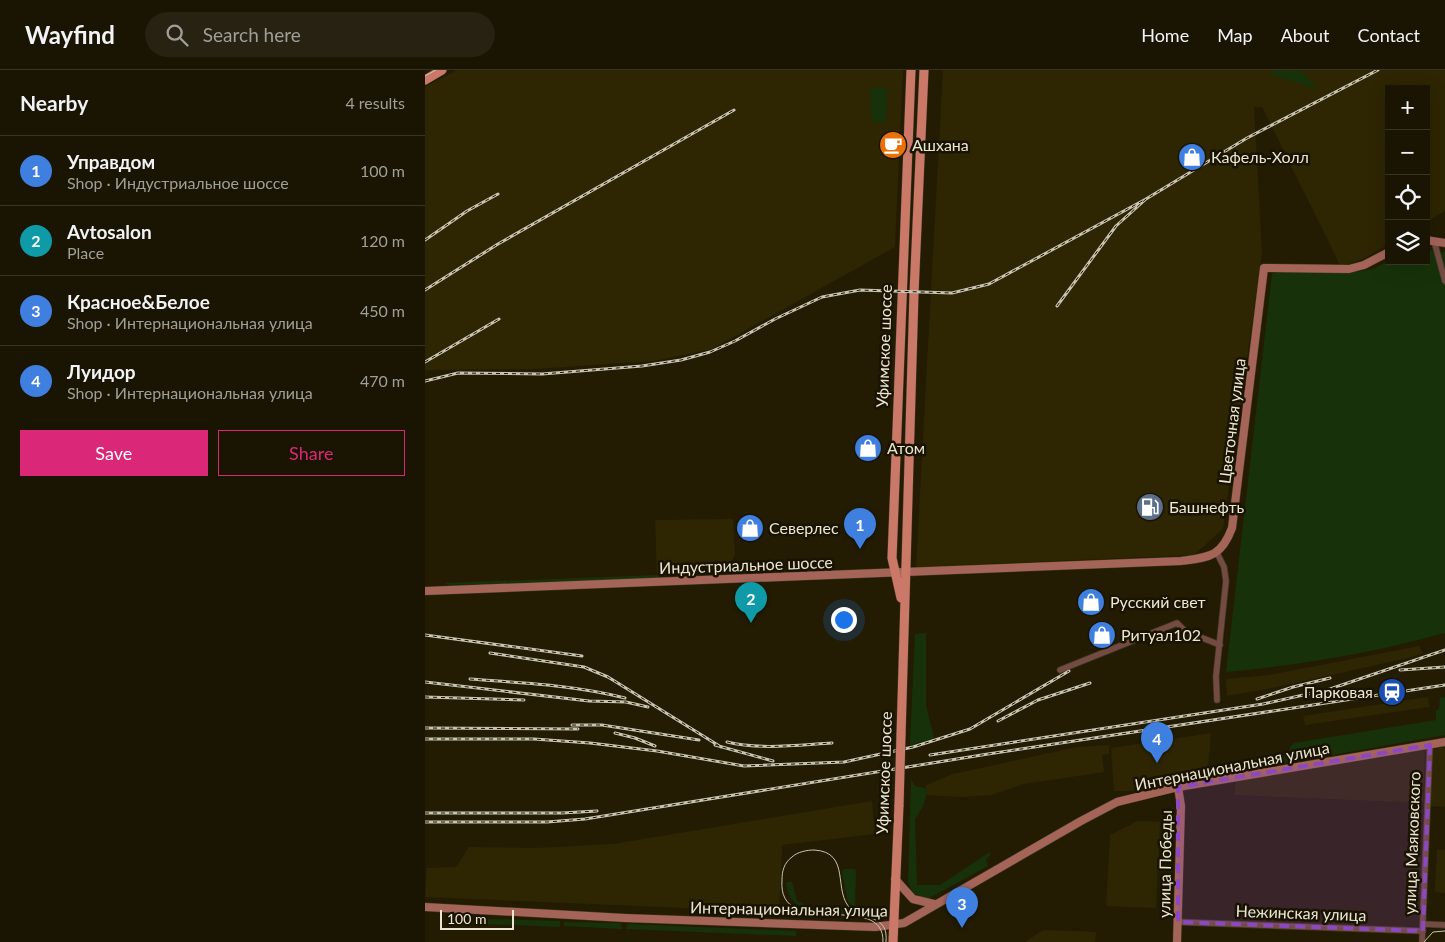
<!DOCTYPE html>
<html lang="en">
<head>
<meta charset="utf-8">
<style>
	:root { --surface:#1a1502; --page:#272211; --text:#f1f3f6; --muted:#9f9f99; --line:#383424; --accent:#db2777 }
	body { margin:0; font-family:Lato,sans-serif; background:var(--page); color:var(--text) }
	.controls { position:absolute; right:15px; top:15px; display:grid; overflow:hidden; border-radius:0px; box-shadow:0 5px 20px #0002 }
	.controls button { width:45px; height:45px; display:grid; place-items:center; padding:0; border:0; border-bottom:1px solid var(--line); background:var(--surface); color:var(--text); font:25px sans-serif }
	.scale { position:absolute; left:15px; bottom:12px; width:74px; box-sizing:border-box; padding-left:5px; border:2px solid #eae6d6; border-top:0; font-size:14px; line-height:18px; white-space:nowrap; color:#eae6d6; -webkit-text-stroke:4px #1a1300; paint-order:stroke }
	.you { position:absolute; left:418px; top:549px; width:18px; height:18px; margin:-12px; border:4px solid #fff; border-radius:50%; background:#1a73e8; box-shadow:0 0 0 8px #1a73e833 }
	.badge { display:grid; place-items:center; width:32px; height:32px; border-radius:50%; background:var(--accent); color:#fff; font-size:16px; font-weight:700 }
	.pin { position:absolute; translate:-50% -41px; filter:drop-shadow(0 1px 2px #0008) }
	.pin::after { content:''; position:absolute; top:26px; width:18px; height:15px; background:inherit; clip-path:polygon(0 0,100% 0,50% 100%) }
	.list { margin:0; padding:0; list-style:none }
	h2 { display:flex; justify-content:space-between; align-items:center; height:65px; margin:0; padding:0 20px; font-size:21px }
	h2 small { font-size:16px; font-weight:400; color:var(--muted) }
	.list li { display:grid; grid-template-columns:32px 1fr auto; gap:15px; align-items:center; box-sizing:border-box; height:70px; padding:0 20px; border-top:1px solid var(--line) }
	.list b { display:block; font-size:19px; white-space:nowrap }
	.list p { margin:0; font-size:16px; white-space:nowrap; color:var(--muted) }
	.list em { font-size:16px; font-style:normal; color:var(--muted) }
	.actions { display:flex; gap:10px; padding:15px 20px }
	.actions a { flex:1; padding:11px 0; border:1px solid var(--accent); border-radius:0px; text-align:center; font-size:18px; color:var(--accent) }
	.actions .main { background:var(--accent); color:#fff }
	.icon { flex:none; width:28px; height:28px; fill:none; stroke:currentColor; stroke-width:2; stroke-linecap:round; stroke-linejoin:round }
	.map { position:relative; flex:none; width:1020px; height:872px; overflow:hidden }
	header { display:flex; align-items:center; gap:30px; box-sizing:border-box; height:70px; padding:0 25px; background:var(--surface); border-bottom:1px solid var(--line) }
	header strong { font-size:24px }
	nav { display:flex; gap:28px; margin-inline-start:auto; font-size:18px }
	.search { width:350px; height:45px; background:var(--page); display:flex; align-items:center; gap:12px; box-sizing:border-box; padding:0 18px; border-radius:28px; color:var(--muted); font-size:19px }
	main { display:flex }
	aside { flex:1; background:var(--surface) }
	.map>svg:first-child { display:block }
	.built { fill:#2e2502 }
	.green { fill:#17320a }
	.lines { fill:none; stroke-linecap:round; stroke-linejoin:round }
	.street-casing { stroke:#3f3821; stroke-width:7 }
	.secondary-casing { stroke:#3f3821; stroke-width:9 }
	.primary-casing { stroke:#3f3821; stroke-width:10 }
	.street { stroke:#734b43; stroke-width:5.5 }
	.secondary { stroke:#a46458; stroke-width:8 }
	.primary { stroke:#ca7868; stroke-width:9 }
	.tram { stroke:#c8c3b2; stroke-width:1 }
	.rail-casing { stroke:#c8c3b2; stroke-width:3 }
	.rail { stroke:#1a1300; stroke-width:1; stroke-dasharray:4; stroke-linecap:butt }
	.primary-bridge-casing { stroke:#3f3821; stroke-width:10; stroke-linecap:butt }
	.primary-bridge { stroke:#ca7868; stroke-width:9 }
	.marked { fill:#8c48c2; fill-opacity:0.2; stroke:#8c48c2; stroke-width:4; stroke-dasharray:10 6; stroke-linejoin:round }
	.labels { text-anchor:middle; stroke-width:5; stroke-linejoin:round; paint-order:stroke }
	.poi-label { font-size:16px; fill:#eae6d6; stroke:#1a1300; text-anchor:start }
	.street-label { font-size:16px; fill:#eae6d6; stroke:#1a1300 }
</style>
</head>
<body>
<header>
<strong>Wayfind</strong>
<div class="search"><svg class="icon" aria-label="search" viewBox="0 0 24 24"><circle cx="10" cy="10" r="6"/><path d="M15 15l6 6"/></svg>Search here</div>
<nav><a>Home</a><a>Map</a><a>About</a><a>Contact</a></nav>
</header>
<main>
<aside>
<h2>Nearby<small>4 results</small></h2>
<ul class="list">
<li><span class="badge" style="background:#3f7fe0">1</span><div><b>Управдом</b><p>Shop · Индустриальное шоссе</p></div><em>100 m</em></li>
<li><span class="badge" style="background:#0f9aa8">2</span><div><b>Avtosalon</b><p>Place</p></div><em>120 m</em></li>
<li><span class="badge" style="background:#3f7fe0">3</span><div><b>Красное&amp;Белое</b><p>Shop · Интернациональная улица</p></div><em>450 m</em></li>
<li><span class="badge" style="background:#3f7fe0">4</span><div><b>Луидор</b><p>Shop · Интернациональная улица</p></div><em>470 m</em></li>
</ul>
<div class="actions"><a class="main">Save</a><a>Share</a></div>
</aside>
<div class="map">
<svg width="1020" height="872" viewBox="0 0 1020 872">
	<rect width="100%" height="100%" fill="#231c03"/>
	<path class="built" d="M 32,0 L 478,0 L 470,177 L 287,279 L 230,291 L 110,299 L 0,300 L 0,17 Z
		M 518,0 L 1020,0 L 1020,141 L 1001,152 L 1001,19 L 964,19 L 964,174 L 940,188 L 916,197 L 837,37 L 829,37 L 837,183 L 798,459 L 769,485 L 491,497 Z
		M 308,449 L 310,485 L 301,500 L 232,503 L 230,450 Z
		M 994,576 L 998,583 L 983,588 L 852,617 L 802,626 L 801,609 L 844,605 Z
		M 1003,627 L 1004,637 L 880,655 L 878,646 Z
		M 786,663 L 782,707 L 705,721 L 689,721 L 686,678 Z
		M 684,675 L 684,684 L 677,685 L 679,702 L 599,714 L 567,725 L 536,727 L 501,725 L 501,715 L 528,704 L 652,677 Z
		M 1020,677 L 1020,737 L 1004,736 L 1006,679 Z
		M 1000,680 L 998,733 L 809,725 L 811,711 Z
		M 447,731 L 450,764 L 357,775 L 354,842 L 0,827 L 2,798 L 31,797 L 44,777 L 109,778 L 188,774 Z
		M 713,751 L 735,752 L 731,838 L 681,836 L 685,765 Z
		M 1012,779 L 1020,780 L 1020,823 L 1010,822 Z
		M 618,860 L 671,862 L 670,872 L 600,872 Z"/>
	<path class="green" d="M 851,0 L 876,1 L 893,19 L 844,4 Z
		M 445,18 L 462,18 L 461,53 L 449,52 L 446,45 Z
		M 1001,179 L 1020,182 L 1020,563 C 948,583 875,595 801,602 L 847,204 L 857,200 L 923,203 L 949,199 L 964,190 L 1001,191 Z
		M 234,505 L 234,508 L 24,515 L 20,513 Z
		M 501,563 L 501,635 L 509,668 L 485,675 L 490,564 Z
		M 1020,627 L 1020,665 L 788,706 L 792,696 L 865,683 L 865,677 L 869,673 L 1011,650 L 1011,641 L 1014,639 L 1015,628 Z
		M 486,709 L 490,716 L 503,719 L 498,736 L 490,749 L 492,815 L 515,815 L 565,782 L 565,785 L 561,790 L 563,796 L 501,830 L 488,822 L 483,812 Z
		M 419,799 L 430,799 L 431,801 L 430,837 L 423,832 L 417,802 Z
		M 361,812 L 367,812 L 372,831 L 386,837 L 418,837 L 424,844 C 398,843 364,846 361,812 Z
		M 64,849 L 135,851 L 135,857 L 62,854 Z
		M 139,852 L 196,853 L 197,859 L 139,856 Z
		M 203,854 L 371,861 L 371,866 L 201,859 Z"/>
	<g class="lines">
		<g class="street-casing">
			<path id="street" d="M 1009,171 L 1020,211
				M 635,600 L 752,553 L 760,561 L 795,575
				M 792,630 L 791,606 L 801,511 L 799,497 L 792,483
				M 753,852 L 998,861
				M 998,854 L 1020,855
				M 997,872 L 1005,675"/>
		</g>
		<g class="secondary-casing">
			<path id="secondary" d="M 1001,170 L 1020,173
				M 0,521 L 756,491 C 785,487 796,487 807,458 L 839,198 L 924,199 L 939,195 L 964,182
				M 470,809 L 488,829 L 509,834
				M 0,837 L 200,848 L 450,857 L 479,853 L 656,751 L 692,732 L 753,717 L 1020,672
				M 752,872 L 756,736 L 753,717"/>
		</g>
		<g class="primary-casing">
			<path id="primary" d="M 0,10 L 17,0
				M 476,528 L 467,488 L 486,0
				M 476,665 L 489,223 L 499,0
				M 468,872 L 474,735"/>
		</g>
		<use href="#street" class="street"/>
		<use href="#secondary" class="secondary"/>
		<use href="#primary" class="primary"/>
		<path class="tram" d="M 0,6 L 11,0
			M 458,872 C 460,819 352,872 357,810 C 357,801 359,793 367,787 C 372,782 382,780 389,780 C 427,782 407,822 426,839 C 438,851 464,843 461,872
			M 999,872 L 1008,862 L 1020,861"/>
		<g class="rail-casing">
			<path id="rail" d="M 0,170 L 42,141 L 73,124
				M 0,220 L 73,174 L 309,40
				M 632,236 L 691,156 L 721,129 L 822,68 L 953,0
				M 0,292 L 74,249
				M 0,311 L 33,303 L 117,304 L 217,296 L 256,290 L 285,282 L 310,271 L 350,249 L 397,227 L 435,220 L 527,223 L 564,214 L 721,129
				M 0,565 L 157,586
				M 65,583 L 159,597 L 183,607 L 296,677
				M 975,600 L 1020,597
				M 45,609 C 97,613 150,615 200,628
				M 0,612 L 164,631 L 201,632 L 223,637
				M 0,627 L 99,630
				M 832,629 L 868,617 L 905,608
				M 573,651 L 613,630 L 665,613
				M 147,655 L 177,655 L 274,670
				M 0,658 L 153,659
				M 190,663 L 210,668 L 230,676
				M 0,669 L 109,669 L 165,673 L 232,681 L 319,696 L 419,692 L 488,677 L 545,659 L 644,601
				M 302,672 C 335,680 373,675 407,673
				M 290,675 L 348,691
				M 505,685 L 838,634 L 905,619 L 1020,580
				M 0,743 L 137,743 L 172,741
				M 0,752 L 122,752 L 160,749 L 563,684 L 1020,615"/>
		</g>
		<use href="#rail" class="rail"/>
		<g class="primary-bridge-casing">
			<path id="primary-bridge" d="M 474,735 L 476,665"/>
		</g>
		<use href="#primary-bridge" class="primary-bridge"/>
	</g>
	<path class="marked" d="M 1005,675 L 998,861 L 753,852 L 753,717 Z"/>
	<defs>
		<g id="cafe-disc" transform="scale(1.4375)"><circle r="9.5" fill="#e8710a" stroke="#1a1300"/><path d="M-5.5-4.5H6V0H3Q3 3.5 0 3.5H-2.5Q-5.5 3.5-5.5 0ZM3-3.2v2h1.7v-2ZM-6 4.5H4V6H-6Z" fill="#fff"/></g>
		<g id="shop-disc" transform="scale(1.4375)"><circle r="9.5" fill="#3f7fe0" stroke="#1a1300"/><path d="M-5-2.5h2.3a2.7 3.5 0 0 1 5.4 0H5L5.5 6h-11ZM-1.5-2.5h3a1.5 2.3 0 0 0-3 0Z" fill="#fff"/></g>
		<g id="fuel-disc" transform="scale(1.4375)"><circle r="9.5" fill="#5c6f8a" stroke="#1a1300"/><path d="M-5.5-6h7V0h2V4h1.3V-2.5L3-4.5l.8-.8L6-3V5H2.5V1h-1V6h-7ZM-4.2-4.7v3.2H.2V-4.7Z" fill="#fff"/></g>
		<g id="station-disc" transform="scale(1.4375)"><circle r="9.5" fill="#1a4fb4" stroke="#1a1300"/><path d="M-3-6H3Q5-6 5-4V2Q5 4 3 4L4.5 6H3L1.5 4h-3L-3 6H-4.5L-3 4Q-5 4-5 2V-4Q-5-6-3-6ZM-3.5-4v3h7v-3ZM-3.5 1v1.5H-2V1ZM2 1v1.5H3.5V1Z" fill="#fff"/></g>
	</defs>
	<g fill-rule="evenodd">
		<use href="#cafe-disc" x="468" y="75"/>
		<use href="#shop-disc" x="767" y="87"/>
		<use href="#shop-disc" x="443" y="378"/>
		<use href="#fuel-disc" x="725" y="437"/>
		<use href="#shop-disc" x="325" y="458"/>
		<use href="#shop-disc" x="666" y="532"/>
		<use href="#shop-disc" x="677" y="565"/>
		<use href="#station-disc" x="967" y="622"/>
	</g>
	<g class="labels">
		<g class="poi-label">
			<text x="487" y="81">Ашхана</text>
			<text x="786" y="93">Кафель-Холл</text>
			<text x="462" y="384">Атом</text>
			<text x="744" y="443">Башнефть</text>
			<text x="344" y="464">Северлес</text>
			<text x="685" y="538">Русский свет</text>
			<text x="696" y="571">Ритуал102</text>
			<text x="948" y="628" text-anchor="end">Парковая</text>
		</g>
		<g class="street-label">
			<text transform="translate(459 276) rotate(-88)" y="6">Уфимское шоссе</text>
			<text transform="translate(807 351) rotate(-83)" y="6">Цветочная улица</text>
			<text transform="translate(321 495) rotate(-2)" y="6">Индустриальное шоссе</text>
			<text transform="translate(807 696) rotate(-11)" y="6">Интернациональная улица</text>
			<text transform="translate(459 703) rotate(-88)" y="6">Уфимское шоссе</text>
			<text transform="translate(987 773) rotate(-88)" y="6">улица Маяковского</text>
			<text transform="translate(740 794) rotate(-89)" y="6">улица Победы</text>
			<text transform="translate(364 839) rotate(1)" y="6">Интернациональная улица</text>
			<text transform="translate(876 843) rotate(2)" y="6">Нежинская улица</text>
		</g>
	</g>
</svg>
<div class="controls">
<button>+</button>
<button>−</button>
<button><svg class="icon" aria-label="locate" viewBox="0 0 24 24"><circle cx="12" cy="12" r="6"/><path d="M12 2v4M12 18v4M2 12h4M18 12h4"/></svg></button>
<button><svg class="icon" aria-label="layers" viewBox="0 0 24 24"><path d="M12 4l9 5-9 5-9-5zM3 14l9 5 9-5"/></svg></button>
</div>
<div class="scale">100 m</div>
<div class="you"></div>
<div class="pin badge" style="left:435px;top:479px;background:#3f7fe0">1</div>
<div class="pin badge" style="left:326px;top:553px;background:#0f9aa8">2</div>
<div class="pin badge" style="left:537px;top:858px;background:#3f7fe0">3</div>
<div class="pin badge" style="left:732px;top:693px;background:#3f7fe0">4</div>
</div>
</main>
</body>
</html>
